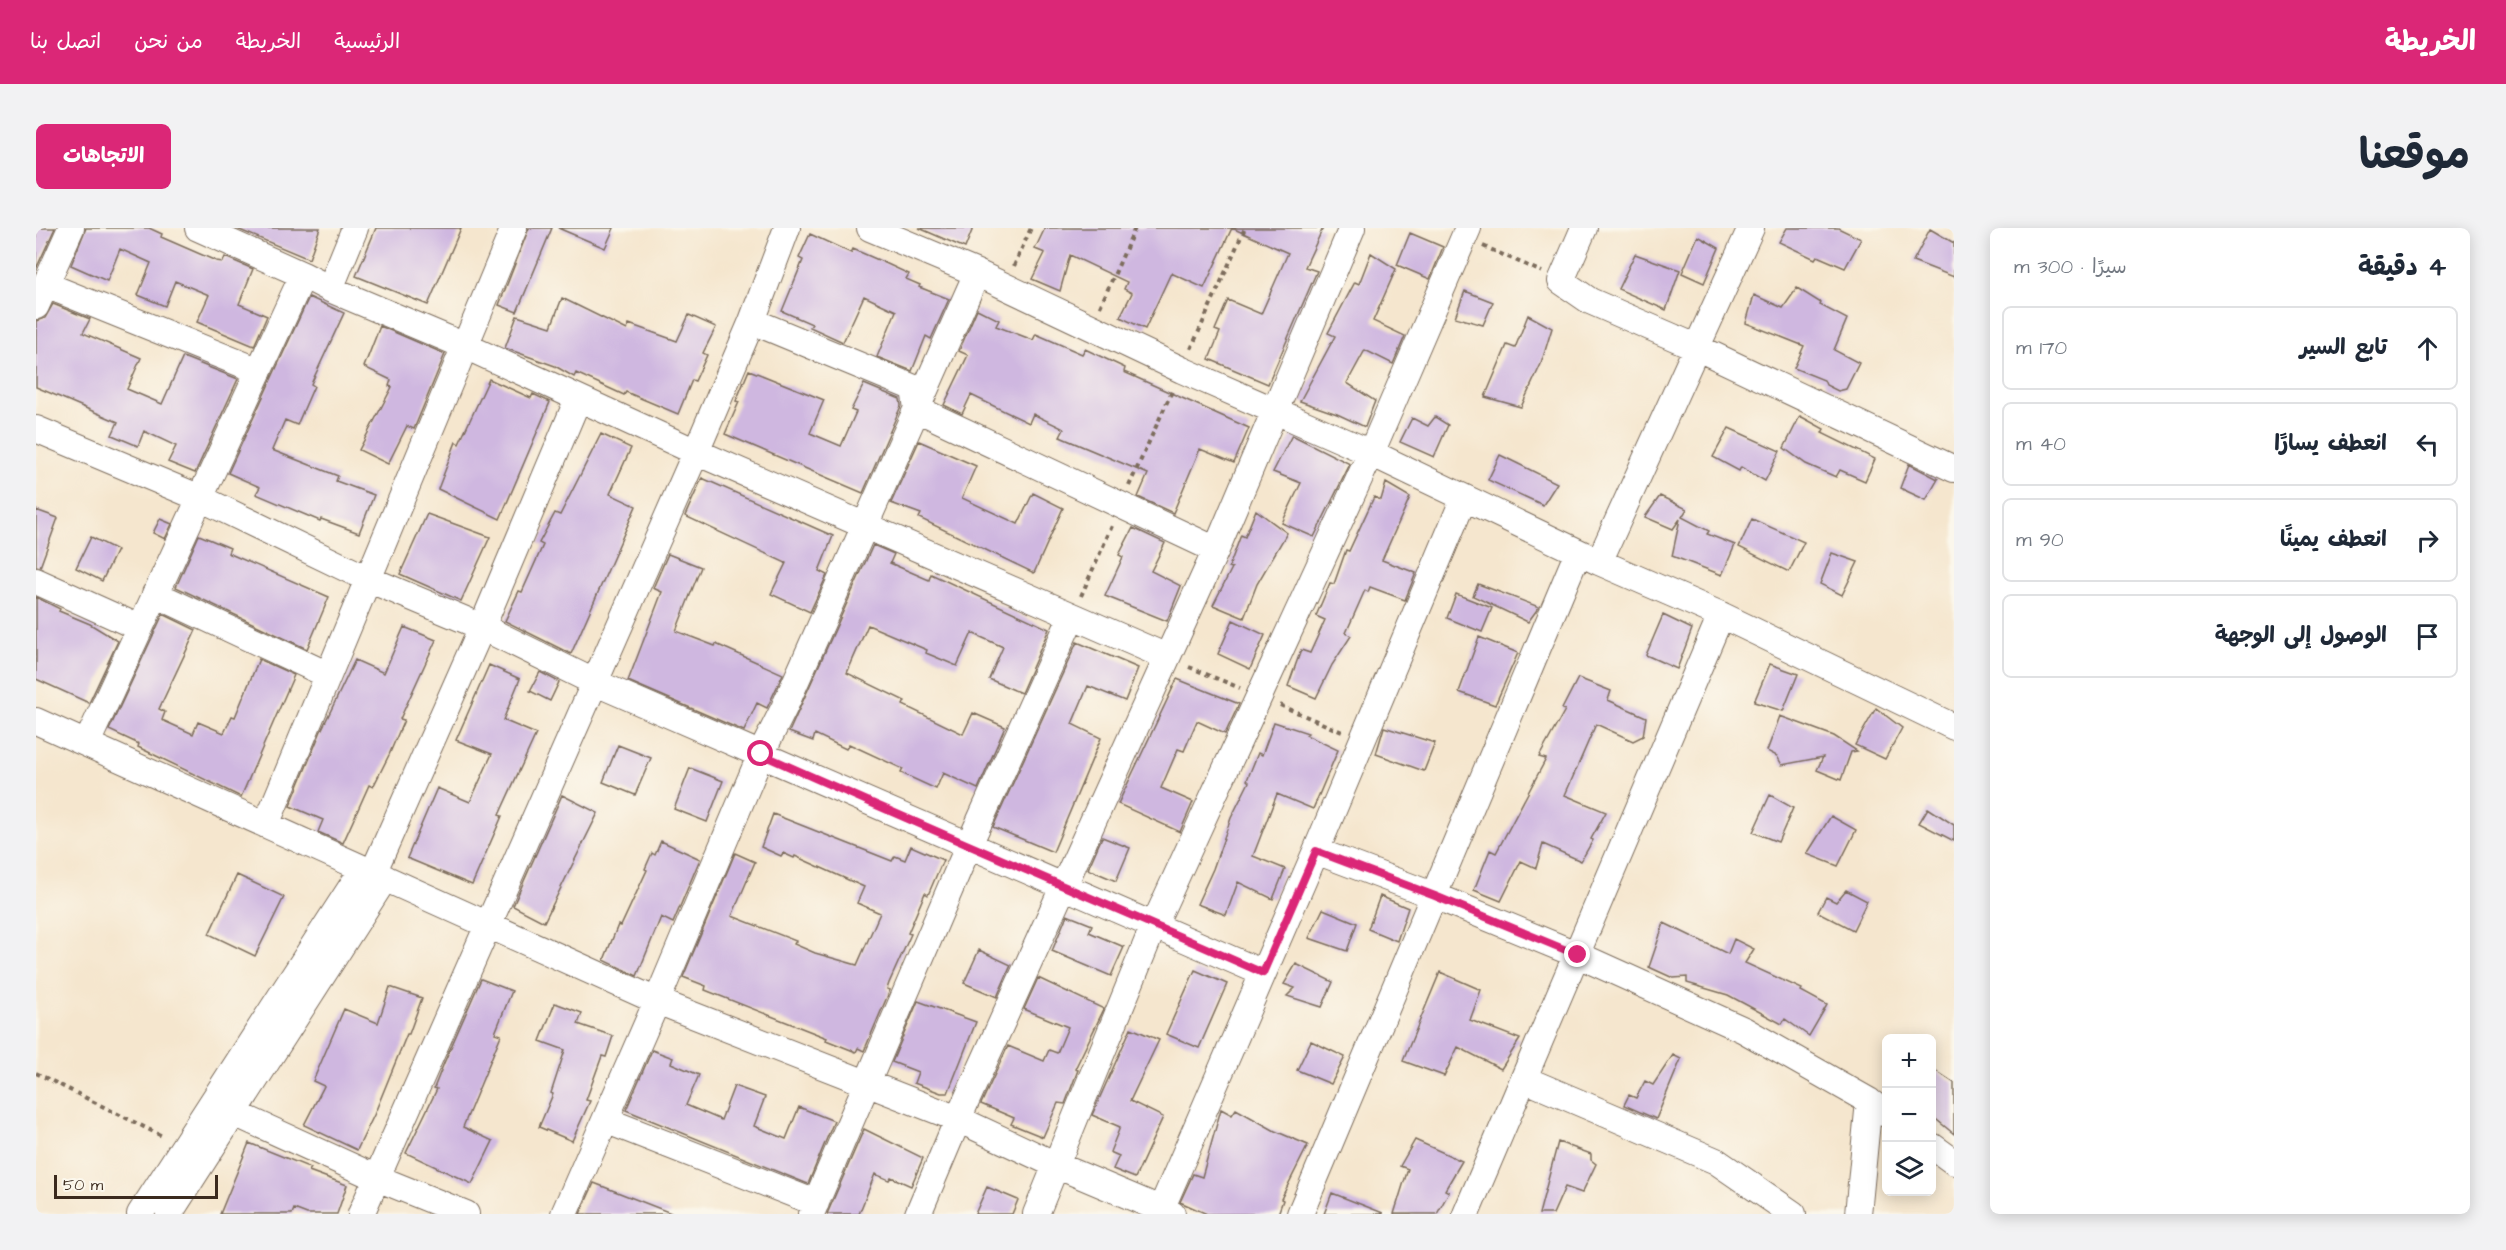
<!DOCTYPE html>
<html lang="ar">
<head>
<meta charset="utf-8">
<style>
	:root { --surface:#fff; --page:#f2f2f3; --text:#1f2937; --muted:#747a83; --line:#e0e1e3; --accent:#db2777 }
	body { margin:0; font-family:"Architects Daughter","Playpen Sans Arabic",sans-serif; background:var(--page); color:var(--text); direction:rtl }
	.controls { position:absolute; right:18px; bottom:18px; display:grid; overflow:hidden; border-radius:9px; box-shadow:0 3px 15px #0003 }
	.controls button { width:54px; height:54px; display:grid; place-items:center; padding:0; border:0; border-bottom:2px solid var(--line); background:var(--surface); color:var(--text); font:30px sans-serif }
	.scale { position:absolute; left:18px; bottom:15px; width:164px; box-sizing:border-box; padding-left:6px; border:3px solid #3b2a1e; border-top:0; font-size:16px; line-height:21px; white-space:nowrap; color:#3b2a1e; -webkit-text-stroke:4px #fbf7ec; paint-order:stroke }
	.stop { position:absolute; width:18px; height:18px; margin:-14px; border:4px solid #db2777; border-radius:50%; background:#fff }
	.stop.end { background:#db2777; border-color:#fff; box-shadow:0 2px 6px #0008 }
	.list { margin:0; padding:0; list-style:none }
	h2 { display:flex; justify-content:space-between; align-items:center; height:78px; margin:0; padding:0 24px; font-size:26px }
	h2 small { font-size:20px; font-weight:400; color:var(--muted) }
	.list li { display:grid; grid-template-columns:39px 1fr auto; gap:18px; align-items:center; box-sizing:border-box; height:84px; margin:0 12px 12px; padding:0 12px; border:2px solid var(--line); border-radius:9px }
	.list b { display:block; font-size:22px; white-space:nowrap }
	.list em { font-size:20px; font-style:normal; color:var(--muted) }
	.icon { flex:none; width:33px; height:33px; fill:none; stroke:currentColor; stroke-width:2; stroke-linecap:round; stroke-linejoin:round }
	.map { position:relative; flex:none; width:1918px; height:986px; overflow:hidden; direction:ltr; border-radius:9px }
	header { display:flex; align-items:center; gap:36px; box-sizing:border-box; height:84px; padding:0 30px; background:var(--accent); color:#fff }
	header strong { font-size:28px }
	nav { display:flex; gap:33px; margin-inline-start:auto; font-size:21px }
	.intro { display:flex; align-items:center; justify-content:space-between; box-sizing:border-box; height:144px; padding:0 36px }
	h1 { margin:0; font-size:42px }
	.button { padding:15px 27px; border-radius:9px; background:var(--accent); color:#fff; font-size:21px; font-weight:700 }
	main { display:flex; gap:36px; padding:0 36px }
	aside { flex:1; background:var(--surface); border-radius:9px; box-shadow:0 3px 15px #0003 }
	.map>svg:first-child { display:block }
	.building { fill:#cfb7e0 }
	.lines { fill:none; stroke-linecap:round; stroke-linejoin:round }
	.minor-casing { stroke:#7c6c5c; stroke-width:28 }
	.path { stroke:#7c6c5c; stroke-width:4; stroke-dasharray:4.5 4.5; stroke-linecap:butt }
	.minor { stroke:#fff; stroke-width:26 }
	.route { stroke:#db2777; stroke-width:8 }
</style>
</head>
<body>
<header>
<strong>الخريطة</strong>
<nav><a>الرئيسية</a><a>الخريطة</a><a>من نحن</a><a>اتصل بنا</a></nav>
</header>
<div class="intro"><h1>موقعنا</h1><a class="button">الاتجاهات</a></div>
<main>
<aside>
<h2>4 دقيقة<small>سيرًا · 300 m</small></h2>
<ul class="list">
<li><svg class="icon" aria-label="ahead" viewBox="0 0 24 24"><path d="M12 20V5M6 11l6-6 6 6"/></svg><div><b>تابع السير</b></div><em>170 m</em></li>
<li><svg class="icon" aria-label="left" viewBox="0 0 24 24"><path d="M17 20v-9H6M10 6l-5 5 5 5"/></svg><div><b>انعطف يسارًا</b></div><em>40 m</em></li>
<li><svg class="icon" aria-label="right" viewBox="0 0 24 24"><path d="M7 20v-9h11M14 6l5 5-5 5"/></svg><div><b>انعطف يمينًا</b></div><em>90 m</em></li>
<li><svg class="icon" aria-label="arrive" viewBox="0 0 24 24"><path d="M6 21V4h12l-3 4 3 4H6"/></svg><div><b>الوصول إلى الوجهة</b></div></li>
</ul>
</aside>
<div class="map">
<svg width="1918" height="986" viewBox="0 0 1918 986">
	<rect width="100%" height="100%" fill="#fbf7ec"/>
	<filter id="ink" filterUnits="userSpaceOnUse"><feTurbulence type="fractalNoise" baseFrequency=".0167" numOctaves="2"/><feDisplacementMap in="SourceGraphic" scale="12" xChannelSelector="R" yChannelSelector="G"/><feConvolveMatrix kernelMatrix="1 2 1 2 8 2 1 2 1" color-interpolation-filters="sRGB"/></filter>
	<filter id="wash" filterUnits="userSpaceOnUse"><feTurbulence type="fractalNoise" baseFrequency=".008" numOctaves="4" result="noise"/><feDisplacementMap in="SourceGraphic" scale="24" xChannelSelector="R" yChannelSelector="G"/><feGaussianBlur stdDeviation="1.35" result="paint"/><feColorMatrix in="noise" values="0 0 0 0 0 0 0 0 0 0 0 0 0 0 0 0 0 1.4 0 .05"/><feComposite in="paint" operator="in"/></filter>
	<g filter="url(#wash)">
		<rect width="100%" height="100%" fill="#f5e6ce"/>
		<g id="blocks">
			<path class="building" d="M 0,0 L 19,0 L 0,41 Z
				M 50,0 L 113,0 L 126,6 L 125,9 L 180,33 L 187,34 L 189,29 L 217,41 L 203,76 L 231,88 L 218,118 L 161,94 L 173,67 L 139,53 L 129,78 L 102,67 L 115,35 L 84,21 L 71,53 L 35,37 Z
				M 199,0 L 284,0 L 273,31 Z
				M 340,0 L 425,0 L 392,77 L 320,48 Z
				M 493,0 L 516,0 L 481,84 L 463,77 Z
				M 522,0 L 578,0 L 569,20 Z
				M 883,0 L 937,0 L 929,20 Z
				M 1009,0 L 1287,0 L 1269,39 L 1281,43 L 1232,156 L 1173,131 L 1184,104 L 1179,102 L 1192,72 L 1225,86 L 1252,25 L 1196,0 L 1168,60 L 1135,45 L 1109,101 L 1084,89 L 1096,65 L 1088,61 L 1091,54 L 1034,27 L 1024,63 L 996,51 L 1009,25 L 999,21 Z
				M 1751,0 L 1802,0 L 1825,11 L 1809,40 L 1781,28 L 1779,31 L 1743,14 Z
				M 1894,1 L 1918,15 L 1918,49 L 1877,33 Z
				M 1374,5 L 1407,19 L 1394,51 L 1361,37 Z
				M 774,6 L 815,25 L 817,21 L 847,34 L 873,46 L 870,51 L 884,57 L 883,59 L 913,71 L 895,111 L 890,108 L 876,143 L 841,129 L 860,83 L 828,68 L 807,114 L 774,99 L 776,96 L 746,83 L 767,32 L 763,30 Z
				M 1662,8 L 1683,20 L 1668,55 L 1646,45 Z
				M 1335,25 L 1360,41 L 1337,93 L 1369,108 L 1357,136 L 1329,122 L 1311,155 L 1339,173 L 1329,199 L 1301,186 L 1264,173 L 1299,108 L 1292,105 L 1319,54 L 1323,56 Z
				M 1599,26 L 1644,42 L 1630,82 L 1582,61 Z
				M 1761,60 L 1785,75 L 1784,77 L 1811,91 L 1798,122 L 1823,135 L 1810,161 L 1802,163 L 1790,157 L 1788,152 L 1758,140 L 1768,118 L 1710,95 L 1718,67 L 1747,80 Z
				M 1429,63 L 1457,74 L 1447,97 L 1419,89 Z
				M 273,69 L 308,85 L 275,156 L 278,158 L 261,197 L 249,192 L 236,222 L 302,248 L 300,253 L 338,267 L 323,305 L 285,291 L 284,293 L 220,266 L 224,259 L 192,245 Z
				M 526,70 L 591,102 L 593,96 L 641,113 L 653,87 L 680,99 L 667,125 L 671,127 L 659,153 L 656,152 L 642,186 L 590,164 L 588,167 L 540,145 L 538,149 L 519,138 L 469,120 L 481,88 L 515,99 Z
				M 17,76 L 54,91 L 47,105 L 105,130 L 91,161 L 126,176 L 147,129 L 202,151 L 159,245 L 132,234 L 140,218 L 108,203 L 102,218 L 76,207 L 82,194 L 0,159 L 0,93 L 9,90 Z
				M 941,81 L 963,92 L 960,98 L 997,112 L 1000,106 L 1046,126 L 1049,121 L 1089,140 L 1088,144 L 1213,200 L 1198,235 L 1164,221 L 1137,285 L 1102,269 L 1112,246 L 1024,209 L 1028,201 L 997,186 L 993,195 L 935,167 L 926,186 L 908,177 L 932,127 L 923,123 Z
				M 1492,87 L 1516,100 L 1505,136 L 1485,179 L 1449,169 L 1471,117 L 1479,120 Z
				M 344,98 L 409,126 L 378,201 L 371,198 L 352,236 L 323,222 L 356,159 L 353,158 L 355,152 L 328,139 Z
				M 713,142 L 788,172 L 774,205 L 805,218 L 820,184 L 815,182 L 828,156 L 864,171 L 865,178 L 827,265 L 689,206 L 703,174 L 700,173 Z
				M 453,151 L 495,170 L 497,166 L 514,174 L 464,291 L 402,261 L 420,214 L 423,216 Z
				M 1764,188 L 1788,201 L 1786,205 L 1839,231 L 1829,253 L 1804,242 L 1800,249 L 1770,236 L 1748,220 Z
				M 1399,189 L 1412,197 L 1398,229 L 1364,214 L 1376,190 L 1392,198 Z
				M 1693,200 L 1744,223 L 1729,253 L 1705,239 L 1703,243 L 1677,229 Z
				M 565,206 L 595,220 L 574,266 L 600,278 L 535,426 L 469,393 L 483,363 L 486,364 L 507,317 L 503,315 L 519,285 L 524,287 Z
				M 1256,207 L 1314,236 L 1278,309 L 1246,295 L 1265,255 L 1237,244 Z
				M 883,213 L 940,238 L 926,270 L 982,296 L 997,265 L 1027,280 L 998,345 L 883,290 L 885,286 L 855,275 Z
				M 1464,227 L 1521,255 L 1507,277 L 1452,252 Z
				M 1873,236 L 1902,251 L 1890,272 L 1864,260 Z
				M 666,250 L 797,308 L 783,343 L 791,347 L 774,384 L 735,366 L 750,335 L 649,288 Z
				M 1350,255 L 1374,269 L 1346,332 L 1380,345 L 1369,372 L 1334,359 L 1332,364 L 1329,362 L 1310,405 L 1315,408 L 1296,437 L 1280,470 L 1252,458 L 1265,422 L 1274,425 L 1289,392 L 1280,388 L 1294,355 L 1298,356 L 1310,322 L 1313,323 L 1338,269 L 1345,272 Z
				M 1624,268 L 1651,281 L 1646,289 L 1673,303 L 1671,306 L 1699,317 L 1686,347 L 1636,328 L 1644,291 L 1637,301 L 1609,289 Z
				M 0,282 L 22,290 L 4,339 L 0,338 Z
				M 1220,282 L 1251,305 L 1221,356 L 1208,390 L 1177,377 L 1196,340 L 1193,339 L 1205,307 L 1209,309 Z
				M 391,286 L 454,309 L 425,373 L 364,346 Z
				M 124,291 L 136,296 L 129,311 L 117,305 Z
				M 1716,291 L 1768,314 L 1753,344 L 1703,319 Z
				M 1097,300 L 1129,315 L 1115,343 L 1145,358 L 1131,393 L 1069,368 L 1087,329 L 1083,327 Z
				M 163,307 L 194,320 L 192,325 L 293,369 L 271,421 L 140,359 Z
				M 55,309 L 81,322 L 66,353 L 40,340 Z
				M 837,317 L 858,326 L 854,335 L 893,352 L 895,346 L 1013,401 L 985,465 L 953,451 L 967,419 L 936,405 L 921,438 L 890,425 L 891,422 L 832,397 L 811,445 L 869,473 L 867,477 L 927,506 L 937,485 L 969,499 L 942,561 L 907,545 L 900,561 L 865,545 L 867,541 L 813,516 L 810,521 L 779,506 L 777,513 L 753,504 Z
				M 1796,325 L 1822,334 L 1806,367 L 1784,356 Z
				M 632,326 L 665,339 L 640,403 L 679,418 L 680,416 L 747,446 L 731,480 L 721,475 L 708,503 L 592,453 L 626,364 L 617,360 Z
				M 1442,356 L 1503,379 L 1492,394 L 1437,368 Z
				M 1420,366 L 1456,380 L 1446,404 L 1411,390 Z
				M 0,369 L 24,381 L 23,383 L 54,396 L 82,413 L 53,475 L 0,451 Z
				M 127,386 L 160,402 L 123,481 L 129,484 L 126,492 L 157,506 L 162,494 L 188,505 L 196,488 L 199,489 L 223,431 L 258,447 L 205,569 L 102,519 L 103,516 L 73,502 Z
				M 1627,387 L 1656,401 L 1641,441 L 1610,427 Z
				M 1197,392 L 1229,407 L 1214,441 L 1182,426 Z
				M 368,399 L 400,412 L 364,491 L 368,492 L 353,527 L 337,559 L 333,557 L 307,615 L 282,604 L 287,592 L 254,578 L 285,503 L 319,432 L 348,445 Z
				M 1443,409 L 1482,425 L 1459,477 L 1423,464 Z
				M 1041,414 L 1102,440 L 1089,473 L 1052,458 L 1036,496 L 1065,510 L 1017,624 L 957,599 Z
				M 1734,436 L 1762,446 L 1747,483 L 1718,474 Z
				M 453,437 L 484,451 L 467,492 L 500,506 L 463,587 L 466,588 L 436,657 L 371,630 L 401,560 L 434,574 L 456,526 L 420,512 Z
				M 504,444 L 523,454 L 514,473 L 494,463 Z
				M 1542,450 L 1575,463 L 1572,472 L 1610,489 L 1607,508 L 1597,513 L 1560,496 L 1529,567 L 1570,584 L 1555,611 L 1557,612 L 1545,633 L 1507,616 L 1500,640 L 1485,633 L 1465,673 L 1438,662 L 1454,622 L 1460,625 L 1510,531 L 1503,529 L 1529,482 L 1526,481 Z
				M 1141,451 L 1203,476 L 1189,506 L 1161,493 L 1148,523 L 1142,521 L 1125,560 L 1157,574 L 1144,604 L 1082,576 Z
				M 1840,480 L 1866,500 L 1849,531 L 1819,517 Z
				M 1744,488 L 1798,508 L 1821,523 L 1815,524 L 1805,552 L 1781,542 L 1787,529 L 1746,537 L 1741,528 L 1731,523 Z
				M 1238,494 L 1272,505 L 1270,507 L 1302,522 L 1277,581 L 1241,566 L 1217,628 L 1249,641 L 1237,671 L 1202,654 L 1190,687 L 1161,676 L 1177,641 L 1195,590 L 1213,554 L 1211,552 L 1222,525 L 1226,527 Z
				M 1348,499 L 1399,515 L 1388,543 L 1340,526 Z
				M 582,517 L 615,530 L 599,567 L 567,554 Z
				M 654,540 L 687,553 L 671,594 L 638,581 Z
				M 526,567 L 562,585 L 508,694 L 477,678 Z
				M 1734,567 L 1757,580 L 1742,614 L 1717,604 Z
				M 1892,580 L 1918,597 L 1918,613 L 1883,595 Z
				M 737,586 L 856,633 L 859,628 L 869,632 L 875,618 L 907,632 L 892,667 L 889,665 L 872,705 L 875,706 L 853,755 L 851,761 L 854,762 L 828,823 L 822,820 L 820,824 L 790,812 L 791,810 L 669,762 L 670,758 L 647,749 L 699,625 L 719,634 L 696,688 L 760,713 L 758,716 L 779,725 L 821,737 L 844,685 L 821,675 L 828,659 L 759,628 L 758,630 L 747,625 L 745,628 L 725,619 Z
				M 1795,588 L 1820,602 L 1802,638 L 1771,626 Z
				M 1066,609 L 1094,620 L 1080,653 L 1052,641 Z
				M 625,613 L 664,631 L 637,695 L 625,689 L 601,748 L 568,732 L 582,697 L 585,698 L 611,642 L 609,641 L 616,625 L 619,627 Z
				M 201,647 L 248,669 L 219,728 L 173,706 Z
				M 1810,662 L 1831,673 L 1817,702 L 1782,684 L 1790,669 L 1800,674 Z
				M 1344,668 L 1372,680 L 1361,713 L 1332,701 Z
				M 1287,681 L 1321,695 L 1311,723 L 1273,710 Z
				M 1031,687 L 1056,697 L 1053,704 L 1088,719 L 1075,748 L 1016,723 Z
				M 1628,695 L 1692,726 L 1698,711 L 1718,721 L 1709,735 L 1766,761 L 1765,763 L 1791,777 L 1773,808 L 1749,791 L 1746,796 L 1692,767 L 1651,755 L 1651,749 L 1637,750 L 1613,739 Z
				M 943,722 L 975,737 L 961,769 L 928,755 Z
				M 1260,736 L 1297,754 L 1286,779 L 1251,768 L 1259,760 L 1248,756 Z
				M 1159,742 L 1191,756 L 1163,820 L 1130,806 Z
				M 1404,744 L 1445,762 L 1434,792 L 1484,811 L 1465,841 L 1422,819 L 1408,848 L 1367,833 Z
				M 1002,750 L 1068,781 L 1039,841 L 1042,842 L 1029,876 L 1022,875 L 1007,909 L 975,896 L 978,890 L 945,876 L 972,818 L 1008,833 L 1013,822 L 1021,825 L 1032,799 L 988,781 Z
				M 445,751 L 476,763 L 459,805 L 465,807 L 427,899 L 457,913 L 436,956 L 370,925 L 401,861 L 398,860 L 408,835 Z
				M 354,759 L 386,770 L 373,806 L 371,806 L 338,887 L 321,922 L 268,897 L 288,858 L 277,853 L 308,781 L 342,795 Z
				M 882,773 L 940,794 L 912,865 L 905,865 L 878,855 L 882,844 L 856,834 Z
				M 519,775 L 546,785 L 542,796 L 577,808 L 570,829 L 566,828 L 550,872 L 554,873 L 536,913 L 503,899 L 517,866 L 515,865 L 529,822 L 504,813 Z
				M 1095,800 L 1123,812 L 1094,873 L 1127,889 L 1099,950 L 1077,941 L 1083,928 L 1074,924 L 1084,899 L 1056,887 Z
				M 1275,813 L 1309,829 L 1295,856 L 1261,842 Z
				M 616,822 L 637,830 L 635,835 L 663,847 L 650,877 L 685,892 L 698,858 L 729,869 L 718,898 L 750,911 L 763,879 L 798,893 L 772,956 L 590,882 Z
				M 1637,827 L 1645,831 L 1620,891 L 1588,877 L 1593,867 L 1600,870 L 1609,853 L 1617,857 Z
				M 1896,840 L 1918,855 L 1918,906 L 1896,888 Z
				M 1185,881 L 1196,887 L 1200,881 L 1239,903 L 1272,917 L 1245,971 L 1247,972 L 1242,986 L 1171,986 L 1144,974 L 1157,946 L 1166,949 Z
				M 828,901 L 887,930 L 879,949 L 875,958 L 855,949 L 853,952 L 839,946 L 823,986 L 791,986 Z
				M 1379,912 L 1426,933 L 1409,962 L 1413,964 L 1401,986 L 1358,986 L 1372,941 L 1364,938 Z
				M 1522,914 L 1555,926 L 1555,932 L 1560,936 L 1546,965 L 1529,959 L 1517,986 L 1503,986 Z
				M 213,915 L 275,940 L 273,943 L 311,957 L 301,986 L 271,986 L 258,981 L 256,986 L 184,986 Z
				M 558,955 L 635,985 L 635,986 L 544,986 Z
				M 951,959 L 982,972 L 976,986 L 939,986 Z
				M 1296,965 L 1347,985 L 1347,986 L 1288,986 Z"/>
		</g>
	</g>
	<g filter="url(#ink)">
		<use href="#blocks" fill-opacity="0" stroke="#7c6c5c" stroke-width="1.5"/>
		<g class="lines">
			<g class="minor-casing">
				<path id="minor" d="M 162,0 L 267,47 L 294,61 L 429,118 L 660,224 L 1131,429
					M 834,0 L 941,45 L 1146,142 L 1335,225 L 1563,334 L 1685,387 L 1918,499
					M 1548,0 L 1525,53 L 1554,73 L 1660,119 L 1918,241
					M 10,57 L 223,143
					M 294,61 L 319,0
					M 0,78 L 35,0
					M 716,93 L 878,160 L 881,181 L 1180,322
					M 0,201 L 164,270 L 332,351 L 446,399 L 560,455 L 1227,745
					M 1563,334 L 1715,0
					M 0,353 L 104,400
					M 119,366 L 292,447
					M 0,493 L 621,773 L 922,891 L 1020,937 L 1136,986
					M 51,515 L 267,47
					M 230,597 L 478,0
					M 1280,623 L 1399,668 L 1542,727 L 1708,802 L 1833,873 L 1850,886
					M 337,645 L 446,399 L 542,171
					M 1488,851 L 1680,933 L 1757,986
					M 185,879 L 341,950 L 430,986
					M 569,892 L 780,975
					M 1896,918 L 1918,934
					M 104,986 L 327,641
					M 133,986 L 349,650
					M 325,986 L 660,224 L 716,93 L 751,0
					M 528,986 L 621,773 L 725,526 L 748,480 L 941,45
					M 775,986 L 932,619 L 1036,388
					M 882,986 L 922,891 L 1180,322 L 1316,0
					M 1000,986 L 1118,697 L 1335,225 L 1432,0
					M 1123,986 L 1280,623 L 1428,270
					M 1264,986 L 1542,324
					M 1430,986 L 1685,387
					M 1822,986 L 1833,873"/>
			</g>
			<path class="path" d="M 1447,18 L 1506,44
				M 978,38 L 995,0
				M 1064,79 L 1099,0
				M 1155,121 L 1209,0
				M 1093,258 L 1137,161
				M 1045,368 L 1076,298
				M 1153,439 L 1204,460
				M 1244,477 L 1306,504
				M 0,845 L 128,909"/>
			<use href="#minor" class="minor"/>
		</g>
	</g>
	<g class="lines" filter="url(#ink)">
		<path class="route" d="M 725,526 C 892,601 1060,671 1227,745 L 1280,623 L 1399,668 L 1542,727"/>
	</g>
</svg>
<div class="controls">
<button>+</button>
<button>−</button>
<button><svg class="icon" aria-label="layers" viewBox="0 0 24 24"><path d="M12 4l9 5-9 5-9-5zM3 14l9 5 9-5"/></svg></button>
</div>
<div class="scale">50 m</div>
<div class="stop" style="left:725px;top:526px"></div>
<div class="stop end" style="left:1542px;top:727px"></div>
</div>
</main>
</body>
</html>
